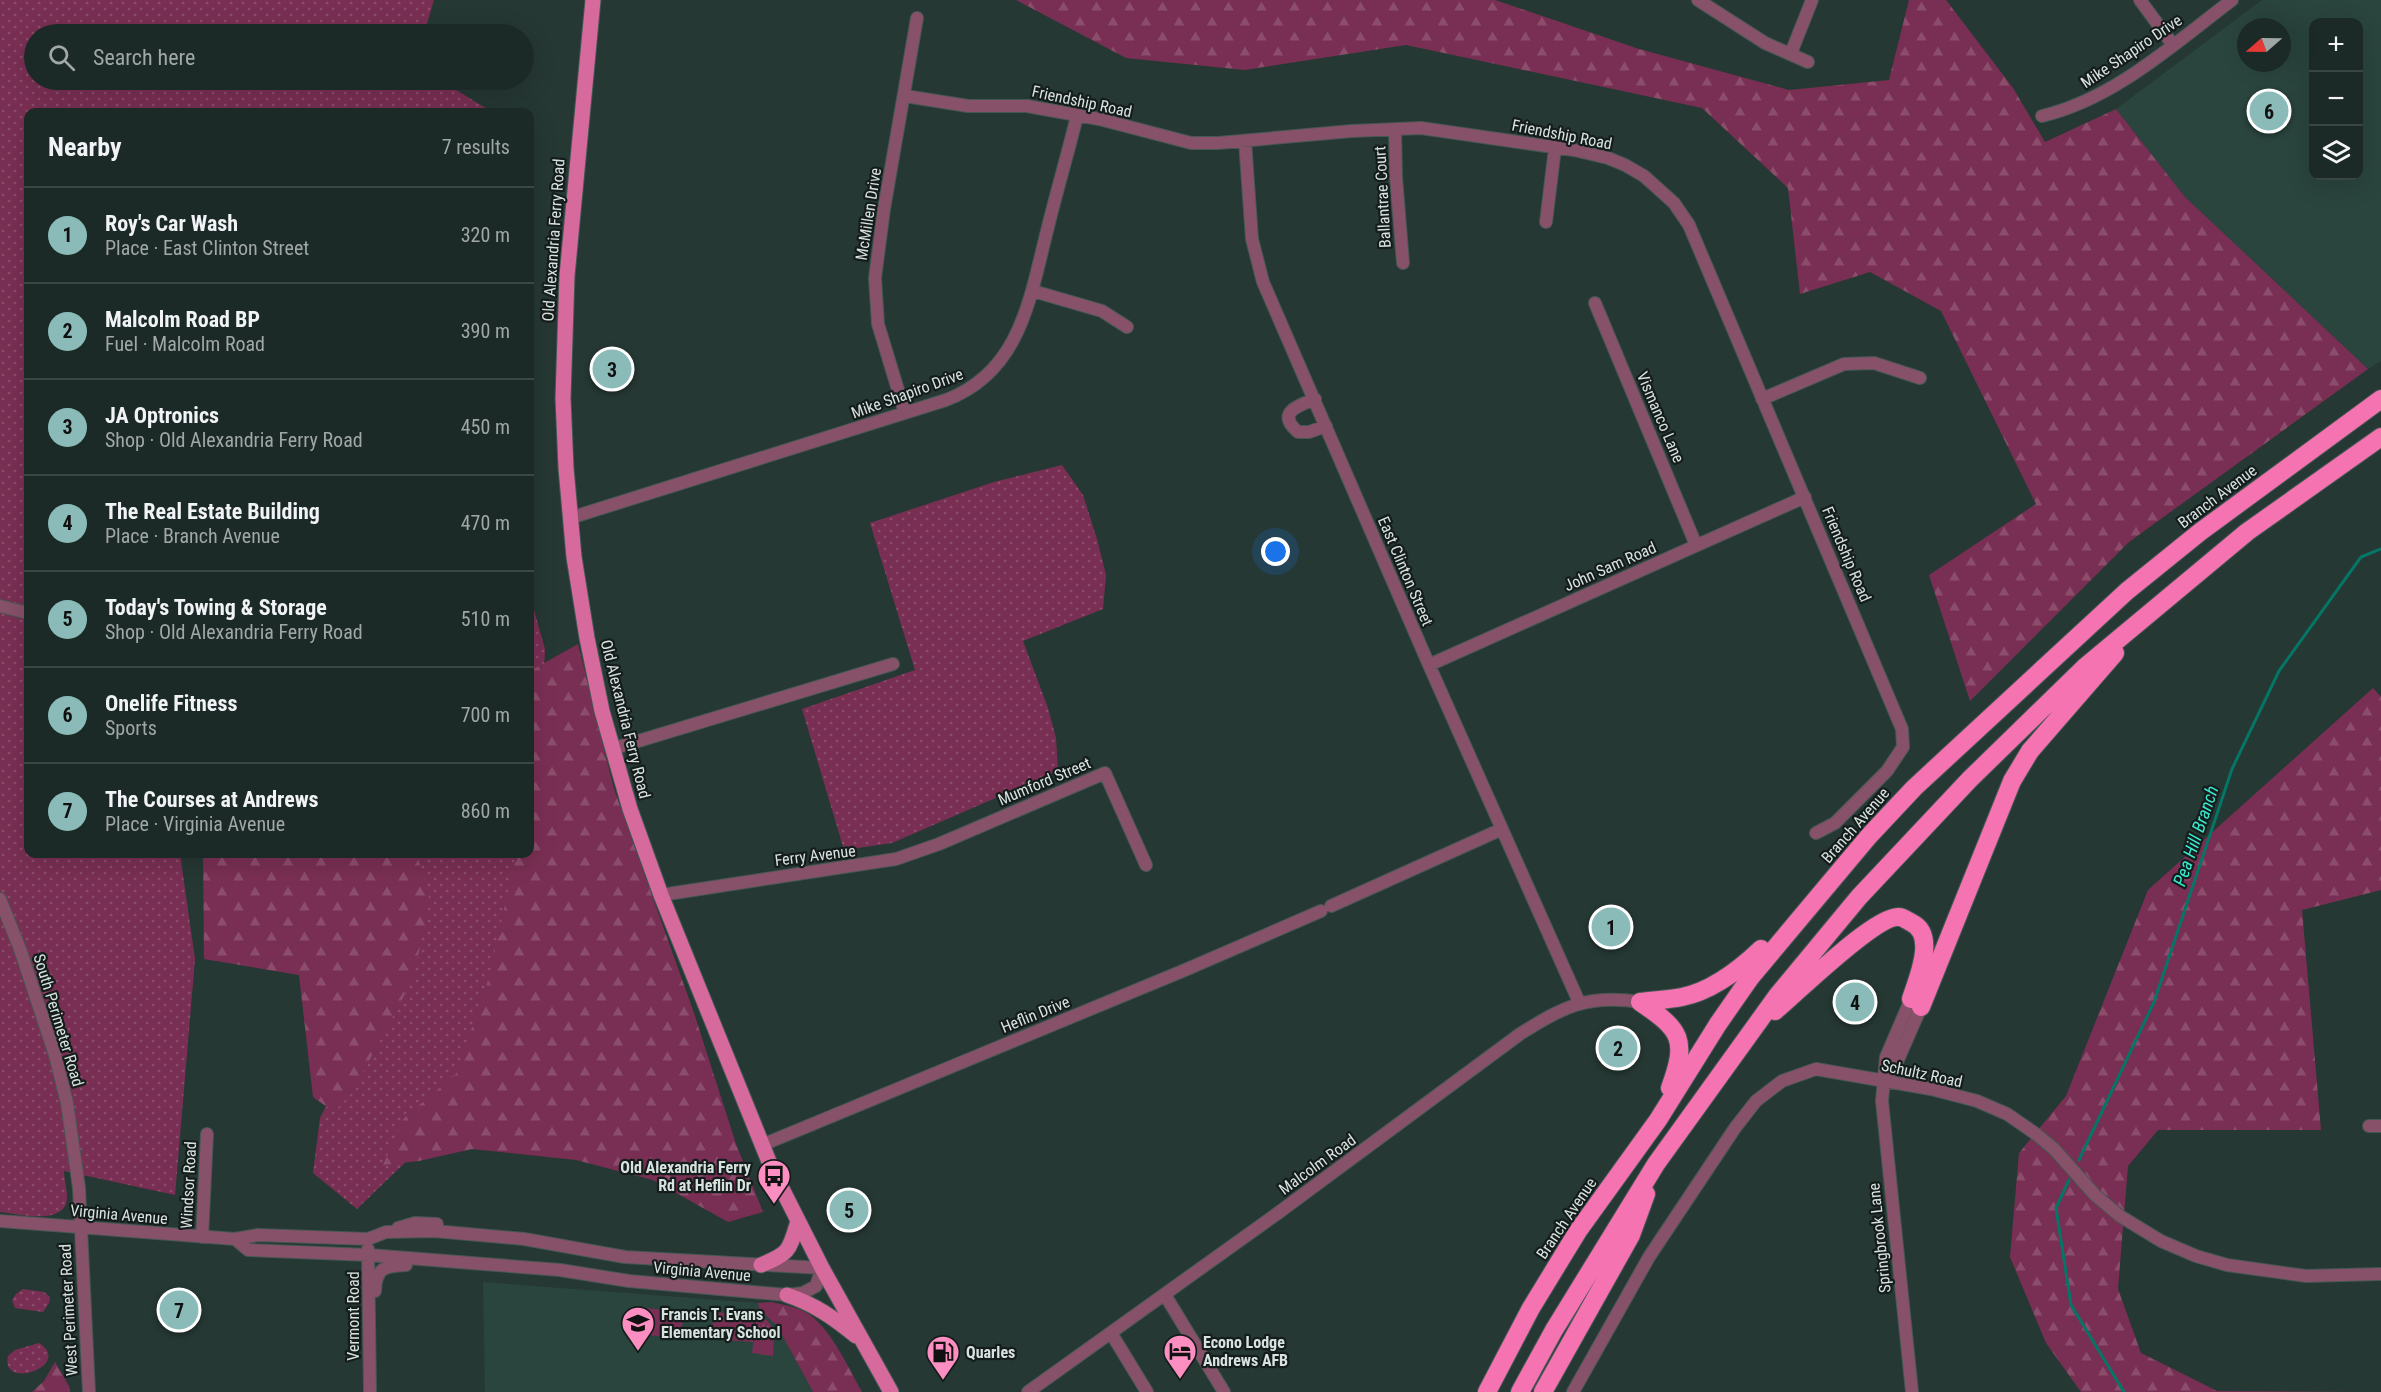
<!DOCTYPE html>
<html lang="en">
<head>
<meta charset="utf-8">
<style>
	:root { --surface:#1c2a27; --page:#25322f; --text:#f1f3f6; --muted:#a0a7a7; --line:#3a4644; --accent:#8bbbb9 }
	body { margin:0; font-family:"Roboto Condensed",sans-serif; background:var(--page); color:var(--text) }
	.controls { position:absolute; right:18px; top:18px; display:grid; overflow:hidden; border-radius:12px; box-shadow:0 6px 24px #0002 }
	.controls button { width:54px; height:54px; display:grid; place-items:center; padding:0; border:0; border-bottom:2px solid var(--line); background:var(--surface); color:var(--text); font:30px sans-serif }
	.compass { position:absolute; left:2237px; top:18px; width:54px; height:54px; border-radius:50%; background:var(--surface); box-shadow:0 6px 24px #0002; rotate:250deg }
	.you { position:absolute; left:1276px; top:552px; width:21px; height:21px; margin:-15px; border:4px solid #fff; border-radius:50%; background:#1a73e8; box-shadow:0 0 0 9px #1a73e833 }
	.badge { display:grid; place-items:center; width:39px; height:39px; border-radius:50%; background:var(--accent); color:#111; font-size:20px; font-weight:700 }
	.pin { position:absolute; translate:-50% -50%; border:3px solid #fff; box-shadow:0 2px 6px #0006 }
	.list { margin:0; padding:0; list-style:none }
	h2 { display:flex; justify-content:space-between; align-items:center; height:78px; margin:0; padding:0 24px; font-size:26px }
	h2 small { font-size:20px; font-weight:400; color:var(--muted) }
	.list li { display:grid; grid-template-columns:39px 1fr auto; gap:18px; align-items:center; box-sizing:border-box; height:96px; padding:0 24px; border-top:2px solid var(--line) }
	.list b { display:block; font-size:22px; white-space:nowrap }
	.list p { margin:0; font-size:20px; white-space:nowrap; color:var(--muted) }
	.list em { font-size:20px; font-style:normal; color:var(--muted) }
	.icon { flex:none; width:33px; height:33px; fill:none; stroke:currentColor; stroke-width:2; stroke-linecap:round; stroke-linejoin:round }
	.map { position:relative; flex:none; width:2381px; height:1392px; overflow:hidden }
	.search { position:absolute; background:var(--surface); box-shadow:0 6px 24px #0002; left:24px; top:24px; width:510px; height:66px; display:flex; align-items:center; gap:15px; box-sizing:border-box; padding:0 21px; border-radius:33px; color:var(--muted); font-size:22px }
	.panel { position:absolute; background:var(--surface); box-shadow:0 6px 24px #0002; left:24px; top:108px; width:510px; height:750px; border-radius:12px }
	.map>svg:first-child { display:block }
	.built { fill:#2a443e; fill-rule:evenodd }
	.grass { fill:url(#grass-dots) }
	.forest { fill:url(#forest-firs) }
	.park { fill:url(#park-tufts) }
	.pitch { fill:#792f53 }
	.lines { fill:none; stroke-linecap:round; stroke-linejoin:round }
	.stream { stroke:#057566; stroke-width:3 }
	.minor-casing { stroke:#465753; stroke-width:14 }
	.major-casing { stroke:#465753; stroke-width:17 }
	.highway-casing { stroke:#465753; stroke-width:20 }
	.minor { stroke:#875169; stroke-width:12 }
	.major { stroke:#d66a9d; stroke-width:15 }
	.highway { stroke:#f573b1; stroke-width:18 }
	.labels { text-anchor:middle; stroke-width:4.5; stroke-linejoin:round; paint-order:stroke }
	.street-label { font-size:16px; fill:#d8e3e0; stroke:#151d1c }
	.poi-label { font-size:16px; font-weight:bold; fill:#d8e3e0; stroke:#151d1c; text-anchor:start }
	.water-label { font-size:18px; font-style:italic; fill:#39ebd0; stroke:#151d1c }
</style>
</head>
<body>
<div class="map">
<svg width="2381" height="1392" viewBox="0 0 2381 1392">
	<defs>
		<pattern id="grass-dots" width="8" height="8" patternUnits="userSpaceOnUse" patternTransform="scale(1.5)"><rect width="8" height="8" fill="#792f53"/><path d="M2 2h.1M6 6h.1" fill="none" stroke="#8b4d6b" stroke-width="1.8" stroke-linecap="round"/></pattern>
		<pattern id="forest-firs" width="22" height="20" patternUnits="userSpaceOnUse" patternTransform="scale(1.5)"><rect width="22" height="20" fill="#792f53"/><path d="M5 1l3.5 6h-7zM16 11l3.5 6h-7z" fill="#8b4d6b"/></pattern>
		<pattern id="park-tufts" width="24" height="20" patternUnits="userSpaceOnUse" patternTransform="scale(1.5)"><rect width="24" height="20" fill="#792f53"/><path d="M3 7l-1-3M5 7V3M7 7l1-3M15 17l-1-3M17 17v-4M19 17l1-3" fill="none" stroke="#8b4d6b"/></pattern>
	</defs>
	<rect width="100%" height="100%" fill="#263834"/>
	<path class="built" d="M 2262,0 L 2381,0 L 2381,361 L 2368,369 L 2185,197 L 2116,109 ZM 2314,22 L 2358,22 L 2358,176 L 2314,176 ZM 2246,27 L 2282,27 L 2282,63 L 2246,63 Z
		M 483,1282 L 758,1303 L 759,1309 L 778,1327 L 813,1392 L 485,1392 Z"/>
	<path class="grass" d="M 0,0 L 434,0 L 424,34 L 34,34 L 34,80 L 440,80 L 492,112 L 28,112 L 28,854 L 180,854 L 195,959 L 175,1195 L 64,1171 C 64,1181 69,1195 66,1204 C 58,1224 17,1214 0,1212 Z
		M 1062,465 L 1083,495 L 1097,539 L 1106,575 L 1103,609 L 1023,641 L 1048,708 L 1056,738 L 1058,771 L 892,843 L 844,850 L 802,709 L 915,670 L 870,523 L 994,482 Z
		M 530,596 L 545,649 L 538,813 L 513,1000 L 452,1117 L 357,1209 L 313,1173 L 320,1118 L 376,1009 L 379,854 L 530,854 Z
		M 23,1289 L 44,1292 L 50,1297 L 49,1303 L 43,1312 L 15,1308 L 12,1300 L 16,1294 Z
		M 39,1343 C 74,1365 0,1392 8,1356 L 15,1350 Z"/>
	<path class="forest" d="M 1016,0 L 1495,0 L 1639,49 L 1789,90 L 1889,80 L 1909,0 L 1946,0 L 2013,88 L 2045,142 L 2116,109 L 2185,197 L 2368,369 L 2129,542 L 1970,701 L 1929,575 L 2036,504 L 1941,311 L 1870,272 L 1800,294 L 1788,188 L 1702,108 L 1406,45 L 1245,70 L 1126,58 Z
		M 578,644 L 614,789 L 694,1013 L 736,1144 L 763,1212 L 728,1222 L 653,1180 L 576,1160 L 472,1149 L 419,1161 L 383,1165 L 404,1118 L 456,1074 L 489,978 L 516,854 L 530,854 L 530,671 Z
		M 2373,688 L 2381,697 L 2381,890 L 2302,910 L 2321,1130 L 2158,1130 L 2128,1166 L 2118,1289 L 2141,1353 L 2217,1391 L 2353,1392 L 2081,1392 L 2046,1343 L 2010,1257 L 2019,1153 L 2066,1096 L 2148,890 Z
		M 203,854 L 417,854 L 430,901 L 413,979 L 352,1093 L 334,1112 L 313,1097 L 299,975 L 204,959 Z
		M 771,1302 C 784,1305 799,1307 810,1315 C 832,1331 849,1369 862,1392 L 813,1392 L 778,1327 L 759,1309 L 758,1303 Z
		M 55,1362 L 69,1386 L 70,1392 L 32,1392 L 44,1381 Z"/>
	<path class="park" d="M 757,1314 C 778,1324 774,1336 773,1356 L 752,1353 Z"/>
	<path class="pitch" d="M 643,1308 L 684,1311 L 681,1337 L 641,1335 Z
		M 714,1312 L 755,1315 L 753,1342 L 711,1339 Z"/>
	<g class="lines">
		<path class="stream" d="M 2079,1160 L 2154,1002 L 2232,769 L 2279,671 L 2361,557 L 2381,549
			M 2069,1180 L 2056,1208 L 2071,1305 L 2124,1392"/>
		<g class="minor-casing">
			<path id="minor" d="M 1698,0 L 1765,43 L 1808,62
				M 2140,0 L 2173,45
				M 1791,53 L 1812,0
				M 905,96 L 968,106 L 1027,106 L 1099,119 L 1191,143 L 1218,143 L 1352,131 L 1421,128 L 1574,150 L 1608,158 L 1625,165 L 1644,176 L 1674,203 L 1689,225 L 1902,729 L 1903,747 L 1887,771 L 1835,823 L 1816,833
				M 2042,116 C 2114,99 2174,44 2232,0
				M 1395,130 L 1396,177 L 1403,263
				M 1245,141 L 1252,239 L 1263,282 L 1429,665 L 1579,1002
				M 1546,222 L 1555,148
				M 1033,291 L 1102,311 L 1127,327
				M 1595,303 L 1696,545
				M 1315,399 C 1297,406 1276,413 1298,432 L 1309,432 L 1326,426
				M 1762,399 L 1844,364 L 1874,363 L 1920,378
				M 905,413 L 878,324 L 875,278 L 884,209 L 917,18
				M 570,518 L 946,400 C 1022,371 1030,296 1048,227 C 1057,190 1068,153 1077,116
				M 0,606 L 28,613
				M 1429,665 L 1805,497
				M 612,749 L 893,664
				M 661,895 L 896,859 L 939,844 L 1105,773 L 1146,865
				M 0,899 L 20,949 L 55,1055 L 67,1103 L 79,1188 L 89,1392
				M 1331,906 L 1502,829
				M 1911,999 L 1886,1057 L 1882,1101 L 1912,1392
				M 1884,1080 L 1897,1062 L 1921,1007
				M 2369,1126 L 2381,1126
				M 762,1145 L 1185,970 L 1321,911
				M 0,1221 L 235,1239 L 258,1235 L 368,1239 L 386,1232 L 434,1231 L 524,1239 L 625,1257 L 822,1268 L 816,1286 L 803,1293 L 787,1295 L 629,1281 L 560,1270 L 369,1255 L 248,1250 L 235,1239
				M 398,1228 L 415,1223 L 437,1224
				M 202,1237 L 207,1134
				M 368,1249 L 370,1392
				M 375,1291 C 376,1267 385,1266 406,1265
				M 1165,1295 L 1224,1392
				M 1111,1333 L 1147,1392
				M 1028,1392 L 1278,1213 L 1520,1034 C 1563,1007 1587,994 1640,1002
				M 1573,1392 L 1649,1257 L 1735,1128 L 1756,1101 L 1782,1081 L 1816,1069 L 1931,1089 L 1977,1101 L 2007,1114 L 2036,1134 L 2054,1149 L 2095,1195 L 2120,1216 L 2161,1241 L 2196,1256 L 2227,1265 L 2306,1276 L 2381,1274"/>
		</g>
		<g class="major-casing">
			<path id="major" d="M 593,0 L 567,276 L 563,398 L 566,468 L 574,557 L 587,638 L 602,711 L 630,809 L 661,895 L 772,1169 L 822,1268 L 891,1392
				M 761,1265 C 790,1253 789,1251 798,1221
				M 787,1295 C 814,1304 834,1318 856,1336"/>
		</g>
		<g class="highway-casing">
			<path id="highway" d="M 1640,1002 C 1654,1000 1668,1000 1682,997 C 1712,991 1739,970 1761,949
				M 1640,1002 C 1681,1030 1688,1039 1670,1088
				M 1921,1007 L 2012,781 L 2030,751 L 2115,653
				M 1775,1011 C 1797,993 1875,915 1899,917 C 1903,917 1908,921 1912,923 C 1937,935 1917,980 1911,999
				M 1487,1392 L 1531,1308 L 1578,1231 L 1658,1120 L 1718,1024 L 1750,978 L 1869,836 L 1914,788 L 2127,591 L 2200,532 L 2381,399
				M 1520,1392 L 1554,1330 L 1656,1164 L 1777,996 L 1859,897 L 1970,779 L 2085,667 L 2247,532 L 2381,437
				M 1543,1392 L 1631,1235 L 1646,1194"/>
		</g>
		<use href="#minor" class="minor"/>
		<use href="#major" class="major"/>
		<use href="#highway" class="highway"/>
	</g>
	<defs>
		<g id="bus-pin" transform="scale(1.725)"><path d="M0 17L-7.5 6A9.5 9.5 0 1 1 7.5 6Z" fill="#fd8ec1" stroke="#151d1c"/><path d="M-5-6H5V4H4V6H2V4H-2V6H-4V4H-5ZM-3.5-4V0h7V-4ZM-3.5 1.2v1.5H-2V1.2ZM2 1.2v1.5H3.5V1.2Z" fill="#111"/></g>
		<g id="school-pin" transform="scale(1.725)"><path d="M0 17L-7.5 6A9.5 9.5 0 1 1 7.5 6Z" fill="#fd8ec1" stroke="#151d1c"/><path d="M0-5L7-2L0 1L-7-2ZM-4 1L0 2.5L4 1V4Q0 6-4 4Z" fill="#111"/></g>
		<g id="hotel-pin" transform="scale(1.725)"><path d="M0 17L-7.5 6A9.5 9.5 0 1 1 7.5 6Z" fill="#fd8ec1" stroke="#151d1c"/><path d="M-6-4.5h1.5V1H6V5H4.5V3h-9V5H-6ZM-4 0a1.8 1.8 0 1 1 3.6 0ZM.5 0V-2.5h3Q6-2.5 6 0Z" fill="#111"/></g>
		<g id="fuel-pin" transform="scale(1.725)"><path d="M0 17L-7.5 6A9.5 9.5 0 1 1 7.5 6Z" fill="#fd8ec1" stroke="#151d1c"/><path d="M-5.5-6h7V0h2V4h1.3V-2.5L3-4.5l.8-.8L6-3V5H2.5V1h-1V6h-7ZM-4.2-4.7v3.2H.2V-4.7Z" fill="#111"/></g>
	</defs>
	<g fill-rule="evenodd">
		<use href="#bus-pin" x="774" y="1176"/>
		<use href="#school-pin" x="638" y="1323"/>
		<use href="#hotel-pin" x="1180" y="1351"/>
		<use href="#fuel-pin" x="943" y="1352"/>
	</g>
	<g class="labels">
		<g class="street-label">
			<text transform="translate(2131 51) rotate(-34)" y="6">Mike Shapiro Drive</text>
			<text transform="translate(1082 101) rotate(12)" y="6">Friendship Road</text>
			<text transform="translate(1562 134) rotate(11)" y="6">Friendship Road</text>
			<text transform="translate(1382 197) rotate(-93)" y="6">Ballantrae Court</text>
			<text transform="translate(868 214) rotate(-81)" y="6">McMillen Drive</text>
			<text transform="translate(553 240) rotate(-86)" y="6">Old Alexandria Ferry Road</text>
			<text transform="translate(907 393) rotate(-20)" y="6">Mike Shapiro Drive</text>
			<text transform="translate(1661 417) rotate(67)" y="6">Vismanco Lane</text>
			<text transform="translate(2217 496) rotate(-37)" y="6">Branch Avenue</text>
			<text transform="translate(1847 554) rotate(67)" y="6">Friendship Road</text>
			<text transform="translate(1610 566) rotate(-24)" y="6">John Sam Road</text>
			<text transform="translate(1406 571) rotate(67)" y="6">East Clinton Street</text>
			<text transform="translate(626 719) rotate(76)" y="6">Old Alexandria Ferry Road</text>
			<text transform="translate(1044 781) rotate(-23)" y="6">Mumford Street</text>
			<text transform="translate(1855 825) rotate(-49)" y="6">Branch Avenue</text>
			<text transform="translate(815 855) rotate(-7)" y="6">Ferry Avenue</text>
			<text transform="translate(1035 1014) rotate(-22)" y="6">Heflin Drive</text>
			<text transform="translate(59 1020) rotate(73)" y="6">South Perimeter Road</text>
			<text transform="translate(1922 1073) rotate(12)" y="6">Schultz Road</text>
			<text transform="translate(1317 1164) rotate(-36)" y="6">Malcolm Road</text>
			<text transform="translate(188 1185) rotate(-87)" y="6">Windsor Road</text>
			<text transform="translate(119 1214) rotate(5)" y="6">Virginia Avenue</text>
			<text transform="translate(1566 1218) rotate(-56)" y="6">Branch Avenue</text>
			<text transform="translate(1879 1238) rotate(-96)" y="6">Springbrook Lane</text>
			<text transform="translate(702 1271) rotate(5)" y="6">Virginia Avenue</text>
			<text transform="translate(68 1310) rotate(-93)" y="6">West Perimeter Road</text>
			<text transform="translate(353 1316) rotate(-90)" y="6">Vermont Road</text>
		</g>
		<g class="poi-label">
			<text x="751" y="1173" text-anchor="end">Old Alexandria Ferry<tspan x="751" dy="18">Rd at Heflin Dr</tspan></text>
			<text x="661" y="1320">Francis T. Evans<tspan x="661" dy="18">Elementary School</tspan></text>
			<text x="1203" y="1348">Econo Lodge<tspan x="1203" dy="18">Andrews AFB</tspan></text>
			<text x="966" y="1358">Quarles</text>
		</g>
		<g class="water-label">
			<text transform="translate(2196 836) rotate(-71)" y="6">Pea Hill Branch</text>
		</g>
	</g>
</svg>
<div class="controls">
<button>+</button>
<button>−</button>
<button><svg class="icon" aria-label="layers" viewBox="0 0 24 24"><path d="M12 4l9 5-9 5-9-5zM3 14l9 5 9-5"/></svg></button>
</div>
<svg class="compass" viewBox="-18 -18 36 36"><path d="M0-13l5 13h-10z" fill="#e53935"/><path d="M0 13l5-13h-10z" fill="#a0a7a7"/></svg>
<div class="you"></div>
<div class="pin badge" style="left:1611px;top:927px">1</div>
<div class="pin badge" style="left:1618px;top:1048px">2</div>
<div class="pin badge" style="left:612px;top:369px">3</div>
<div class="pin badge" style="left:1855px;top:1002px">4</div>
<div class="pin badge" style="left:849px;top:1210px">5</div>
<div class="pin badge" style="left:2269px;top:111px">6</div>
<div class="pin badge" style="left:179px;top:1310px">7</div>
<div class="search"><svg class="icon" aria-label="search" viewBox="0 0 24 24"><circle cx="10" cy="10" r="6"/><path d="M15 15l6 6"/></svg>Search here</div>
<section class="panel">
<h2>Nearby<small>7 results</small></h2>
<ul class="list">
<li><span class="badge">1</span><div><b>Roy's Car Wash</b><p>Place · East Clinton Street</p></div><em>320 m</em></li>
<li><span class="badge">2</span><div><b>Malcolm Road BP</b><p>Fuel · Malcolm Road</p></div><em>390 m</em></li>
<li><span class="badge">3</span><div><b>JA Optronics</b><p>Shop · Old Alexandria Ferry Road</p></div><em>450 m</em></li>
<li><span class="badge">4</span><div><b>The Real Estate Building</b><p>Place · Branch Avenue</p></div><em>470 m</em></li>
<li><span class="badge">5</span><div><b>Today's Towing &amp; Storage</b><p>Shop · Old Alexandria Ferry Road</p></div><em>510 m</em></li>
<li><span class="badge">6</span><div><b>Onelife Fitness</b><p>Sports</p></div><em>700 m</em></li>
<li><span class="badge">7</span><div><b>The Courses at Andrews</b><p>Place · Virginia Avenue</p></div><em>860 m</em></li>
</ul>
</section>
</div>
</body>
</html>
